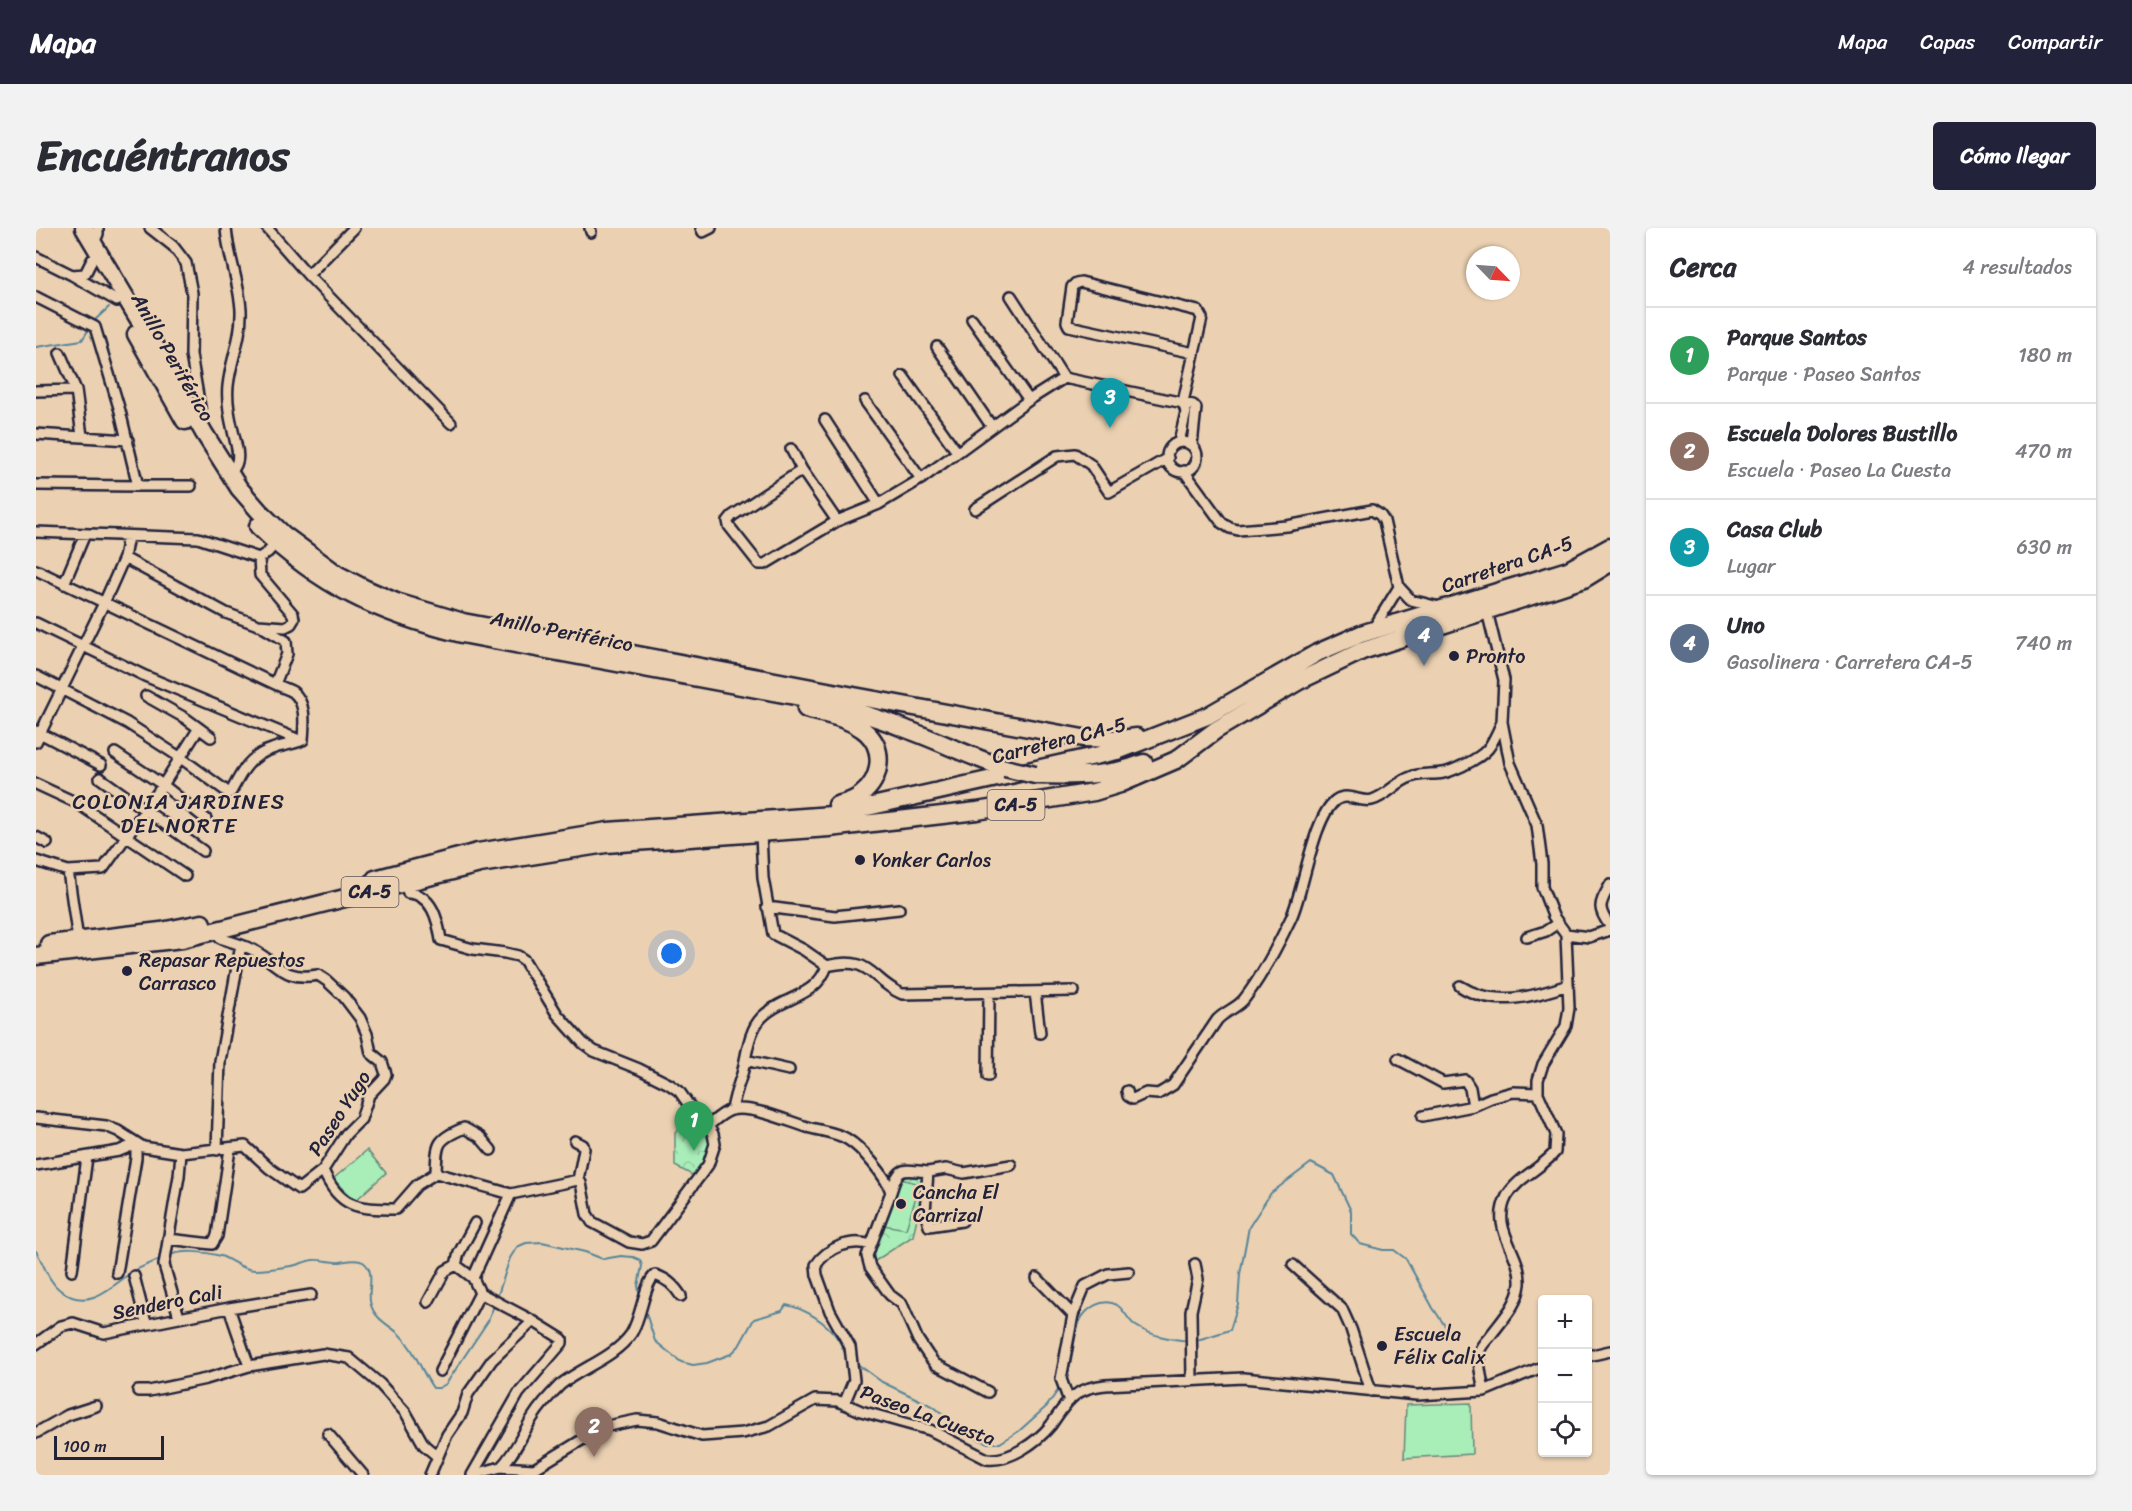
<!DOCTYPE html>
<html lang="es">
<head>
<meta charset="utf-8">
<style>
	:root { --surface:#fff; --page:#f2f2f3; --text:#2b2b33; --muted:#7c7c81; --line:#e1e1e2; --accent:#22223b }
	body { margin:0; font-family:Sriracha,sans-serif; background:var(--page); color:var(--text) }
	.controls { position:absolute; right:18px; bottom:18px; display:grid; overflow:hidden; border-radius:6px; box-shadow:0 2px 4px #0004 }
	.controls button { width:54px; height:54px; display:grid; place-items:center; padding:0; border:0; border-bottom:2px solid var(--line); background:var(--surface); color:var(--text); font:30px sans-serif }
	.compass { position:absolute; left:1430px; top:18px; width:54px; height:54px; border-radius:50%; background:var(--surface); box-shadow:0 2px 4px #0004; rotate:115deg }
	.scale { position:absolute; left:18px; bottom:15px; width:110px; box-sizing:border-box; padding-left:6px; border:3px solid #22223b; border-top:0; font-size:16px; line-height:21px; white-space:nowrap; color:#22223b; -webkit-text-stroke:4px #ebd1b2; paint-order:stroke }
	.you { position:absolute; left:636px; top:726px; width:21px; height:21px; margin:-15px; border:4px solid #fff; border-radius:50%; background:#1a73e8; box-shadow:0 0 0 9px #1a73e833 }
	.badge { display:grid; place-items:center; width:39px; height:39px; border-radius:50%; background:var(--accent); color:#fff; font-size:20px; font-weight:700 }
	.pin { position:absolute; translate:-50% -50px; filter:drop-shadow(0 2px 3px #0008) }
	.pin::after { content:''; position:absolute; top:32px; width:21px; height:18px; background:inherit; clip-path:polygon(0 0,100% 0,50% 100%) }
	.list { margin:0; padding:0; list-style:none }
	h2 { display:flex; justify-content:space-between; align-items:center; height:78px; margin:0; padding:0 24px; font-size:26px }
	h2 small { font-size:20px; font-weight:400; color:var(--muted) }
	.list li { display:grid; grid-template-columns:39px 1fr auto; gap:18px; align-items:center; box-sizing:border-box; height:96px; padding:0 24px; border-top:2px solid var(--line) }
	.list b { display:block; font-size:22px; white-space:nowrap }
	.list p { margin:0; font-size:20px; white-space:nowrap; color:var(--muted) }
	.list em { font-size:20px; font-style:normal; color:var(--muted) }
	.icon { flex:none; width:33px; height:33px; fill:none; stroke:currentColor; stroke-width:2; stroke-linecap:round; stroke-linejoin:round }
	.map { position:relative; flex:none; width:1574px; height:1247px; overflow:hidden; border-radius:6px }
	header { display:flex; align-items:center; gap:36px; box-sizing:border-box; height:84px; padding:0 30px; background:var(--accent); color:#fff }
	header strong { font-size:28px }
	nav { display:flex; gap:33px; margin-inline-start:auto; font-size:21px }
	.intro { display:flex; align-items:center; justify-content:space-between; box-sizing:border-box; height:144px; padding:0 36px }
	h1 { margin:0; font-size:42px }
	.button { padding:15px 27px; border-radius:6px; background:var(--accent); color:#fff; font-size:21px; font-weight:700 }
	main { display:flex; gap:36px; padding:0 36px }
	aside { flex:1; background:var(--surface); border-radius:6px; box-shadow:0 2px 4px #0004 }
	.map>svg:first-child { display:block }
	.forest { fill:url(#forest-crowns); stroke:#66887a; stroke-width:1.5 }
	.pitch { fill:#a9edb8; stroke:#66887a; stroke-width:1.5 }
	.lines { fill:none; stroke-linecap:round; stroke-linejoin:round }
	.stream { stroke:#57859a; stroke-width:2 }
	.street-casing { stroke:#22223b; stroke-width:14 }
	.highway-casing { stroke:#22223b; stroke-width:21 }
	.street { stroke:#ebd1b2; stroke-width:9 }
	.highway { stroke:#ebd1b2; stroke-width:16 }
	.highway-bridge-casing { stroke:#22223b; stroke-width:21; stroke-linecap:butt }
	.highway-bridge { stroke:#ebd1b2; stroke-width:16 }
	.poi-dot { fill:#22223b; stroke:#ebd1b2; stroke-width:2 }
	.labels { text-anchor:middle; stroke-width:5; stroke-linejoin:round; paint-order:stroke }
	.shield { fill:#ebd1b2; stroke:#5e565f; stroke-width:1.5 }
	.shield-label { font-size:18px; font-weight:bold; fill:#22223b }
	.street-label { font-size:20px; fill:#22223b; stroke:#ebd1b2 }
	.poi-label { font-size:20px; fill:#22223b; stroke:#ebd1b2; text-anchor:start }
	.neighbourhood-label { font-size:21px; letter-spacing:1.5px; fill:#22223b; stroke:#ebd1b2 }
</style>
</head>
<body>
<header>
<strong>Mapa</strong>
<nav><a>Mapa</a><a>Capas</a><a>Compartir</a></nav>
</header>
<div class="intro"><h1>Encuéntranos</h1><a class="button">Cómo llegar</a></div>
<main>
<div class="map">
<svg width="1574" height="1247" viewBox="0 0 1574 1247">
	<defs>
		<pattern id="forest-crowns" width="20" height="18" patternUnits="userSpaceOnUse" patternTransform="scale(1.5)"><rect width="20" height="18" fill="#a9edb8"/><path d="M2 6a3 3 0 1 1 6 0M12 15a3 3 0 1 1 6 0" fill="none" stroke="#91cb9f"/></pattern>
	</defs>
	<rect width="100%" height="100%" fill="#ebd1b2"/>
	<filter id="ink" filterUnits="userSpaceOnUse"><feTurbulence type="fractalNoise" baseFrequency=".0167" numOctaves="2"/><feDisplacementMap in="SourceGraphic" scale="12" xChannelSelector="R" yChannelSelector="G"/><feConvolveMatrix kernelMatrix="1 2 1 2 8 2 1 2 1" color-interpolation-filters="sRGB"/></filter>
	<g filter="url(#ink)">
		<path class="forest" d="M 660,887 L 666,891 L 679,916 L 662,950 L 639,938 L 639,905 Z
			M 860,948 L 890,949 L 877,1008 L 836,1035 L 836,1027 Z"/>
		<path class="pitch" d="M 331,922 L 350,945 L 319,973 L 297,951 Z
			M 861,950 L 884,956 L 870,1001 L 847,997 Z
			M 1435,1175 L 1436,1226 L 1368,1230 L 1370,1177 Z"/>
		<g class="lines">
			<path class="stream" d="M 59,92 L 73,79
				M 0,119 L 46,112 L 53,101
				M 0,1023 C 8,1036 12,1053 24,1062 C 50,1083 72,1062 93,1046 C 103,1039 116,1035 127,1030
				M 132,1028 C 146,1021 170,1024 185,1028 C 196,1032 206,1042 219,1042 C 231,1042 243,1040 255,1038 C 263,1037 269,1033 277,1032 C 286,1031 295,1035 304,1034 C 311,1033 320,1030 327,1034 C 341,1043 330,1064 335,1077 C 339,1091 353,1097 363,1106 C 379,1121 385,1143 397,1160 L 403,1160 L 410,1156 L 452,1093 L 459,1075
				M 461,1070 L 474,1030 L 481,1019 L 490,1015 L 506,1014 L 549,1024 L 567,1031 L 585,1028 L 597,1029 L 604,1032 L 606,1038 L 602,1058 L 604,1068
				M 608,1079 L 619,1113 L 645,1134 L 657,1137 L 671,1135 L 695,1126 L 703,1118 L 718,1091 L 746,1083 L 750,1077 C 768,1080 792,1095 802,1111 C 805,1116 807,1122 811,1128
				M 1158,1113 L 1194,1102 L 1202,1076 L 1204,1046 L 1213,999 L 1235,965 L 1275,935 L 1298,947 L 1315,983 L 1315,1006 L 1324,1016 L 1347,1022 L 1358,1022 L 1370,1031 L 1397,1080 L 1413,1104
				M 820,1135 L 846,1154 L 898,1179 L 934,1208 L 952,1215 L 964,1215 L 983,1203 L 1011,1178 L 1025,1158
				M 1030,1151 C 1037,1133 1036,1112 1044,1093 C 1050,1080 1067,1069 1081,1077 C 1089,1082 1092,1093 1100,1098 C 1115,1108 1135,1111 1153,1113"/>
			<g class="street-casing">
				<path id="street" d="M 114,0 L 137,18 L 150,35 L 156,65 L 155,127 L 166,191
					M 190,0 C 192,28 203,53 205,81 C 206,111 195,130 192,158 C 190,177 196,198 200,216 C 203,228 203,238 193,245
					M 231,0 L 272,47 L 415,195
					M 554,0 L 555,4
					M 665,0 L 667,4 L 675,0
					M 58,15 L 62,6 L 62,0
					M 0,29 L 36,47 L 81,73
					M 36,47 L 49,46 L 56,32
					M 272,47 L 318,0
					M 975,68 L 1028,150
					M 0,69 L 59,99 L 84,183 L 102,258 L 155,258
					M 936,91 L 993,172
					M 901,119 L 956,199
					M 24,125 L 40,162 L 46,208
					M 867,148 L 921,224
					M 0,163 L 40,162
					M 829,173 L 885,251
					M 789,192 L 843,276
					M 0,206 L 92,212
					M 1143,214 L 1150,184 L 1147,174 L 1166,90 L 1162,83 L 1045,54 L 1040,55 L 1036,59 L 1031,94 L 1033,98 L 1158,125
					M1131 229a15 15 0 1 1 30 0a15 15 0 1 1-30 0Z
					M 755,221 L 766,242 L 801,293
					M 766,242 L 696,288 L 692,293 L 693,298 L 723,336 L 729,336 L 801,293 L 843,276 L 885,251 L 993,172 L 1028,150 L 1157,177 L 1160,180 L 1156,217
					M 1148,243 L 1186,295 L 1194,300 L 1202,302 L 1251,298 L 1336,282 L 1344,287 L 1348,293 L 1363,359 L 1375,372 L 1403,379
					M 0,257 L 102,258
					M 939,281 L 1021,228 L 1039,226 L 1055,237 L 1073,264 L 1132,230
					M 0,304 L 162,310 L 223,330 L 232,324 L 240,315
					M 88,330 L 190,385 L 222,397 L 249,399 L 255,396 L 258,391 L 257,386 L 224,347 L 223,330
					M 0,342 L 239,456
					M 28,356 L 49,306
					M 0,395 L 109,448 L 263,512 L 267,512
					M 228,400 L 250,413 L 251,426 L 239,456 C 245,459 252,461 257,464 C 271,475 268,497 267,512
					M 1337,401 L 1363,359
					M 0,448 L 91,495 L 145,530 L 193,565 L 195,564 C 205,545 213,528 236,521 C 246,517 256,517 267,512
					M 110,468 L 149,490 L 175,509
					M 0,503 L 65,537
					M 0,514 L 68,375 L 88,330 L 92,308
					M 79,525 L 127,557 L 170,591
					M 64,550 L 167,623
					M 0,556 L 41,575 L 149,648
					M 725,606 L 727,650 L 737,706 L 768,722 L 791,738
					M 0,609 L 11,615
					M 0,633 L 32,643 L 67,641 L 127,557 L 163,500
					M 32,643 L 42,712
					M 1574,657 C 1564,676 1560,679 1574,698
					M 731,679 L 799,688 L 863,681
					M 1530,706 L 1553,709 L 1574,702
					M 1491,709 L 1510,703 L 1522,695
					M 791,738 C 836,727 833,751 866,766 L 1038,763
					M 1424,758 C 1458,780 1497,769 1532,757
					M 999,764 L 1004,805
					M 1362,831 L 1407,855 L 1429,852 L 1434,860 L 1437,878
					M 709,832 L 753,842
					M 952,848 L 953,765
					M 1091,863 L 1092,868 L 1097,871 L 1110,865 L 1122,866 L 1137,857 L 1181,792 C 1189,783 1202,780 1209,770 C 1226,748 1243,715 1255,690 C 1268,662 1277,589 1300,572 C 1312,564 1324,575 1336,572 C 1351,568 1361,553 1375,549 C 1385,545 1396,547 1407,545 C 1414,544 1421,540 1428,537 C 1453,525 1455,519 1466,494
					M 696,882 C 698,869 702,858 706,846 C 711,827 712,803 726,789 C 747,768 780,770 791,738
					M 1387,888 L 1437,878 L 1455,870 L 1477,864 L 1502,865
					M 0,890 L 70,898 L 82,903 L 107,919 L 145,925 L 209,918 L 233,940 L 263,961 L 287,942 L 310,906 L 325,891 L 333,867 L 348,851 L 350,846 L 346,834 L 335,825 L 331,806 L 324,790 L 308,769 L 291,753 L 282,747 C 248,753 244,737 219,723 C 209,717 195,714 184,710 L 180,702
					M 672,898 C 679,892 686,885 695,882 C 716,877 751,893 771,899 C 784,903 800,904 811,911 C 826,920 850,948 855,964 L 835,1017 C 815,1010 791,1020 780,1037 L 781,1047 L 794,1083 L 814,1119 L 818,1152 L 808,1176
					M 539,913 L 547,917 L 548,921 L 542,952
					M 181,922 L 184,833 L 205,717
					M 0,937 L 83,923 L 100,916 L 100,930 L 81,1045
					M 287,942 C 303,980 322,981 360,981 L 381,957 L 400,945 L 475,966 L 542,952 L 545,955 L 551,986 L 556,994 L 593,1014 L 606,1016 L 615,1013 L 672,937 L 679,916 L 677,906 L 672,898 L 660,887 L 643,863 L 633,856 L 603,841 L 558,823 L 547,815 L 521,786 L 488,732 L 482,728 L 469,725 L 437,721 L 405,712 C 402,692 396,666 372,665 L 369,655
					M 892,944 L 910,941 L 928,945 L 975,937
					M 400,945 C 401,915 400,912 428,900 L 444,909 L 455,922
					M 855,964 C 863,937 866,942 892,944 L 889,984 L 893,998 L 926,993
					M 132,1011 L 176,1016 L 181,1008 L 194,921
					M 835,1017 L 831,1028 L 834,1039 L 854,1067 L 866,1076 L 882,1112 L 892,1127 L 899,1136 L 952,1164
					M 1257,1037 L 1306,1081 L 1315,1101 L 1335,1163
					M 36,1043 L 51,929
					M 98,1048 L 110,1095
					M 437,1050 L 420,1037 L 423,1025 L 439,995
					M 1001,1050 L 1037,1087
					M 392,1074 L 409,1043 L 420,1037
					M 193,1080 L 213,1138
					M 143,1089 L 128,1037 L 143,948 L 145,925
					M 0,1116 L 25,1098 L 37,1095 L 68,1105 L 193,1080 L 275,1067
					M 1552,1128 L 1574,1123
					M 404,1143 L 444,1065
					M 1156,1152 L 1155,1083 L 1162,1051 L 1159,1036
					M 102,1163 L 113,1163 L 170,1151 L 213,1138 L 287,1126 L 313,1130 L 344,1156 L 370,1185 L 388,1217 L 402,1229
					M 1448,1163 C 1446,1150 1441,1135 1444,1122 C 1446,1116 1452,1111 1455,1107 C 1467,1091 1482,1076 1484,1056 C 1486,1024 1453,1002 1471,968 C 1482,949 1506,940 1519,924 L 1520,906 L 1502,865 L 1502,852 L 1507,836 L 1530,798 L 1533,780 L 1530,706 L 1517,688 L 1506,659 L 1506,636 L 1501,597 L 1474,535 L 1466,494 L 1468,452 L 1451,383
					M 1033,1173 L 1025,1151 L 1037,1087 L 1049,1058 L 1072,1046 L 1093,1044
					M 0,1205 L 32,1187 L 60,1178
					M 292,1206 L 327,1247
					M 465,1239 C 480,1224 486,1206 497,1189 C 504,1178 515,1166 524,1157 C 546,1139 578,1130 595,1106 C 606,1089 607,1058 619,1047 C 631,1051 638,1057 645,1068
					M 394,1247 L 411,1207 L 426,1185 L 432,1166 L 456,1132 L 497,1093
					M 436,1247 L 465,1239 L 498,1241 L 567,1199 L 601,1192 L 622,1194 L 666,1208 L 707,1205 L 733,1198 L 779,1172 L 802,1173 L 825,1183 L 894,1202 L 951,1231 C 973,1234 1001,1214 1015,1197 C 1022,1187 1029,1175 1038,1168 C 1048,1160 1057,1159 1069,1157 L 1207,1150 L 1381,1167 L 1448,1163 L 1506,1139
					M 436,1247 L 483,1165 L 526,1115 L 526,1111 L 497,1093 L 444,1065 L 437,1050 L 475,966"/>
			</g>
			<g class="highway-casing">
				<path id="highway" d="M 48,0 L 120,120 L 168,205 L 203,260 L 223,283 L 248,307 L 301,346 L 330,361 L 360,374 L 427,394 L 818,468 L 1047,510 L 1084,511 L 1101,509
					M 100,106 L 149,193
					M 222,298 C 284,358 343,386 426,406 L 764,469 C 800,478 836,487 870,501 C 903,513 935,529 969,540
					M 770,481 C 789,486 816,491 831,505 C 849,522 845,551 826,566 C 819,572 810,575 801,577
					M 1000,547 C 1036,548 1074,549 1108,535
					M 339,651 L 442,624 L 572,603 L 796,587 L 1081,523 L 1171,488 L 1281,425 L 1325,406 L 1532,342 L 1574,319
					M 13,716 L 125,703 L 166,695
					M 0,728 L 146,711 L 444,636 L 570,616 L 793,600 L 941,583 L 1058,564 L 1084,556 L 1140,532 L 1180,502 L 1263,453 L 1326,423 L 1548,351 L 1574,335"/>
			</g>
			<use href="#street" class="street"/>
			<use href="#highway" class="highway"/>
			<g class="highway-bridge-casing">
				<path id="highway-bridge" d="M 969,540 L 999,547"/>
			</g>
			<use href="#highway-bridge" class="highway-bridge"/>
		</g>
	</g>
	<g class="poi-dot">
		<circle cx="1418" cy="428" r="6"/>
		<circle cx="824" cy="632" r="6"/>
		<circle cx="91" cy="743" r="6"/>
		<circle cx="865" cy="976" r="6"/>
		<circle cx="1346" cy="1118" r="6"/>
	</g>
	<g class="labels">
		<g class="shield">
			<rect x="951.5" y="562" width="57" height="30" rx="4.5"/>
			<rect x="305.5" y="649" width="57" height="30" rx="4.5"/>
		</g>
		<g class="shield-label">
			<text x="980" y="583">CA-5</text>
			<text x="334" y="670">CA-5</text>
		</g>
		<g class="street-label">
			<text transform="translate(137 129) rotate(60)" y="7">Anillo Periférico</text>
			<text transform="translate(1471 336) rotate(-19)" y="7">Carretera CA-5</text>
			<text transform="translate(526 403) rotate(11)" y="7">Anillo Periférico</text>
			<text transform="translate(1023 512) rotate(-14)" y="7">Carretera CA-5</text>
			<text transform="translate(303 885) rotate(-57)" y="7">Paseo Yugo</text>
			<text transform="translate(131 1074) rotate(-11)" y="7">Sendero Cali</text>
			<text transform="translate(892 1187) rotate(20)" y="7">Paseo La Cuesta</text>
		</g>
		<g class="poi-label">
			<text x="1430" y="435">Pronto</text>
			<text x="836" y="639">Yonker Carlos</text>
			<text x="103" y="739">Repasar Repuestos<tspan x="103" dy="23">Carrasco</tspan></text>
			<text x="877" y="971">Cancha El<tspan x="877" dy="23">Carrizal</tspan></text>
			<text x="1358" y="1113">Escuela<tspan x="1358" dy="23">Félix Calix</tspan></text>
		</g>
		<g class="neighbourhood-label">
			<text x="143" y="581">COLONIA JARDINES<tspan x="143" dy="24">DEL NORTE</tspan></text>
		</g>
	</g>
</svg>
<div class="controls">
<button>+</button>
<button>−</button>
<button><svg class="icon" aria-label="locate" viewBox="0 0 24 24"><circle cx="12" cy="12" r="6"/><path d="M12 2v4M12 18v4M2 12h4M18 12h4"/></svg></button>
</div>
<svg class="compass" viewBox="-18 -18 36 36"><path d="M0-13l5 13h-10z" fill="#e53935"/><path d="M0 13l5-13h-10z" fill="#7c7c81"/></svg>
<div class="scale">100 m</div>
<div class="you"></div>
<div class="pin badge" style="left:658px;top:923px;background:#2e9e5b">1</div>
<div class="pin badge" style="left:558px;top:1229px;background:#8d6e63">2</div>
<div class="pin badge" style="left:1074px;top:200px;background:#0f9aa8">3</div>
<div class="pin badge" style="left:1388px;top:438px;background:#5c6f8a">4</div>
</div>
<aside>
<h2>Cerca<small>4 resultados</small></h2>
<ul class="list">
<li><span class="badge" style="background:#2e9e5b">1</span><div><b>Parque Santos</b><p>Parque · Paseo Santos</p></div><em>180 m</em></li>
<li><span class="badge" style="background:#8d6e63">2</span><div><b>Escuela Dolores Bustillo</b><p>Escuela · Paseo La Cuesta</p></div><em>470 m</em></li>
<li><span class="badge" style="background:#0f9aa8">3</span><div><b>Casa Club</b><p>Lugar</p></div><em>630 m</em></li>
<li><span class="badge" style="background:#5c6f8a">4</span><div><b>Uno</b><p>Gasolinera · Carretera CA-5</p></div><em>740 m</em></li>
</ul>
</aside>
</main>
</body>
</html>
